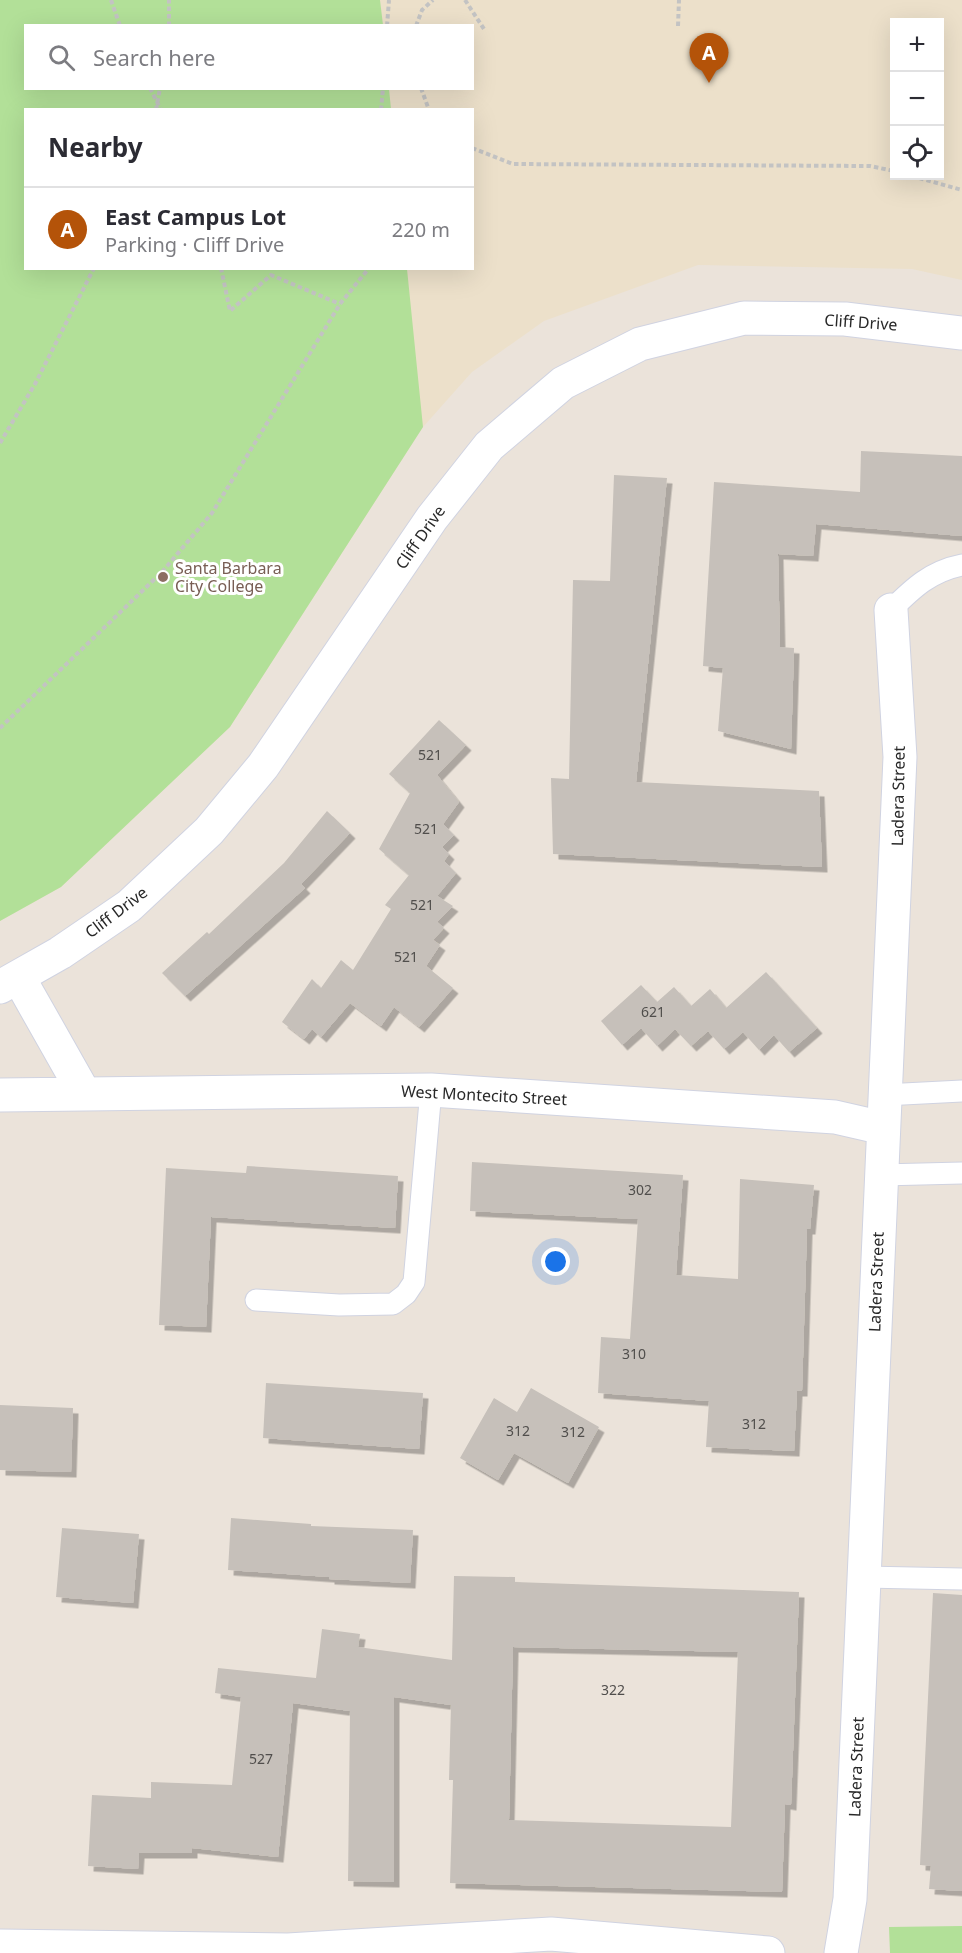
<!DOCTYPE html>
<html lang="en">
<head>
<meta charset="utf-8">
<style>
	:root { --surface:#fff; --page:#f2f2f3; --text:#2b2b33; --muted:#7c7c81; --line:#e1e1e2; --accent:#b45309 }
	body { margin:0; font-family:"Noto Sans",sans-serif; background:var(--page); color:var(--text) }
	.controls { position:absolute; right:18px; top:18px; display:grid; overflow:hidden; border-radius:0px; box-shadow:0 6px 24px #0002 }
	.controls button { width:54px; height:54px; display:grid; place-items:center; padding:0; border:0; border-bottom:2px solid var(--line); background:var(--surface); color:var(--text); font:30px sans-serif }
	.you { position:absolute; left:556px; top:1262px; width:21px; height:21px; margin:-15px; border:4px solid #fff; border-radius:50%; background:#1a73e8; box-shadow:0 0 0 9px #1a73e833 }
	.badge { display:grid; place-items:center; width:39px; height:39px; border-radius:50%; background:var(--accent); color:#fff; font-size:20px; font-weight:700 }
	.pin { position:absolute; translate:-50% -50px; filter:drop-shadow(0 2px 3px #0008) }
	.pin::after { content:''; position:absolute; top:32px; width:21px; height:18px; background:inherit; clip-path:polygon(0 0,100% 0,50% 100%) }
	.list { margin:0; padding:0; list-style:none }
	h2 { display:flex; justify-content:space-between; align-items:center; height:78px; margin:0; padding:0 24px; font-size:26px }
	h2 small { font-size:20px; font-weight:400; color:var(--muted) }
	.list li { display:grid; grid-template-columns:39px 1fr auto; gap:18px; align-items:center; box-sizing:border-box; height:84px; padding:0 24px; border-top:2px solid var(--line) }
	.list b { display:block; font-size:22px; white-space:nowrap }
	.list p { margin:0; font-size:20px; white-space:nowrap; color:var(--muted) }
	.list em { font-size:20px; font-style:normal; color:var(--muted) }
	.icon { flex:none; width:33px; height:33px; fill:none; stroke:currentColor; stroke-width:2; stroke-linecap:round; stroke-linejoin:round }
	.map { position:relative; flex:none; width:962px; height:1953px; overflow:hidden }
	.search { position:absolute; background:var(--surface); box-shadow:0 6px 24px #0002; left:24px; top:24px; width:450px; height:66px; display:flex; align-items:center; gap:15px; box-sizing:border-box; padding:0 21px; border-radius:0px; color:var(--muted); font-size:22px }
	.panel { position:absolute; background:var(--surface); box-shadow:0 6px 24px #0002; left:24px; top:108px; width:450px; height:162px; border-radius:0px }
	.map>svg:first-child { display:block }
	.education { fill:#ece0ca; fill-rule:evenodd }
	.green { fill:#b2e098 }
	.building { fill:#c6c0ba; fill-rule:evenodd; filter:url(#shadow) }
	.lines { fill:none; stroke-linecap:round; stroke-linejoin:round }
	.lane-casing { stroke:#d0d3e1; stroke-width:23 }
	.street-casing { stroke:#d0d3e1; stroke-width:35 }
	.secondary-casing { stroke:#d0d3e1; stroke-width:35 }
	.path { stroke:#c3c3c3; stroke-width:4; stroke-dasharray:4.5 3; stroke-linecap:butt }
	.lane { stroke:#fff; stroke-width:21 }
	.street { stroke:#fff; stroke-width:33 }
	.secondary { stroke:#fff; stroke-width:33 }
	.education-dot { fill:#8d6e63; stroke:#fff; stroke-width:2 }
	.labels { text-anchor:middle; stroke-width:6; stroke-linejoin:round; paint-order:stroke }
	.number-label { font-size:14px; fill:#504e4c }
	.street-label { font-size:16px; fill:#282828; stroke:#fff }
	.education-label { font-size:16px; fill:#785e54; stroke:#fff; text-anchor:start }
</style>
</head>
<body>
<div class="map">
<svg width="962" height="1953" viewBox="0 0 962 1953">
	<defs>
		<filter id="shadow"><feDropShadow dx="5.5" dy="5.5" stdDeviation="0" flood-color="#0004"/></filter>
	</defs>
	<rect width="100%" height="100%" fill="#ebe3da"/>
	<path class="education" d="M 65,0 L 962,0 L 962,280 L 912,269 L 698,265 L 544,321 L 472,372 L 423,427 L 230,727 L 61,887 L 0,921 L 0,192 L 26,268 L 472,268 L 472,110 L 31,109 L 39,88 L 472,88 L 472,26 L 59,25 ZM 894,22 L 940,22 L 940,176 L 894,176 Z"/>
	<path class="green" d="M 0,0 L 380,0 L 383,25 L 26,26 L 26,88 L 389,89 L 391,109 L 26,110 L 26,268 L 407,269 L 423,427 L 230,727 L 61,887 L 0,921 Z
		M 962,1926 L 962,1953 L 890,1953 L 889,1927 Z"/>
	<path class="building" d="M 861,451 L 962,456 L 962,536 L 816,524 L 813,556 L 778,554 L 780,647 L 794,648 L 791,749 L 718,731 L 723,668 L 703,666 L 714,482 L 860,492 Z
		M 614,475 L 667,478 L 636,782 L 819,791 L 822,867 L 553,854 L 551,778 L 569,779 L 573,580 L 610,581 Z
		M 439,720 L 466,745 L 437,775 L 459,802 L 443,824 L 454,835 L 442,847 L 449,854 L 444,861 L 456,873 L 437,896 L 453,906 L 437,922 L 444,928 L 433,940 L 440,945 L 426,966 L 453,988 L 419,1027 L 394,1007 L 381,1026 L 350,1003 L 321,1037 L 312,1029 L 304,1039 L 282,1022 L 312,979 L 321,988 L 341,960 L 353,970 L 391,909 L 385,905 L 409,875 L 379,849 L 410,793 L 389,774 Z
		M 327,811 L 350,833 L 301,884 L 305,888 L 185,996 L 162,973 L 207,932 L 209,934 L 284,863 Z
		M 766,972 L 817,1028 L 789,1052 L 774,1035 L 759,1050 L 743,1032 L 724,1049 L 708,1031 L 691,1046 L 675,1029 L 657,1046 L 641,1028 L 622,1045 L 601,1021 L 641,985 L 657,1002 L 674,987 L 691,1006 L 710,989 L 726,1008 Z
		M 472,1162 L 683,1175 L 676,1275 L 738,1279 L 740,1179 L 814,1185 L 810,1229 L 807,1229 L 802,1391 L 797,1391 L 794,1451 L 706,1447 L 709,1401 L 598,1393 L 601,1337 L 630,1339 L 638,1219 L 470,1211 Z
		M 247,1166 L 398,1176 L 395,1228 L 211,1217 L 206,1327 L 159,1325 L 166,1168 L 246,1173 Z
		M 266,1383 L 423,1393 L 419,1449 L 263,1438 Z
		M 531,1388 L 599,1427 L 568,1483 L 514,1453 L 498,1480 L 460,1458 L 494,1398 L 517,1412 Z
		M 0,1405 L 73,1408 L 71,1472 L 0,1470 Z
		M 231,1518 L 311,1524 L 311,1526 L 413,1530 L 410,1583 L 329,1579 L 329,1577 L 228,1570 Z
		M 62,1528 L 139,1534 L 133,1603 L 56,1597 Z
		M 454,1576 L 515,1577 L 515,1582 L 799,1592 L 791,1805 L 785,1804 L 782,1892 L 450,1883 L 453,1780 L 449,1780 L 451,1705 L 394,1697 L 394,1882 L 348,1881 L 350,1711 L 293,1703 L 278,1857 L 192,1848 L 192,1853 L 139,1853 L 138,1869 L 88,1866 L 92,1795 L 151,1798 L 151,1782 L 232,1785 L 241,1697 L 215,1693 L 218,1668 L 316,1678 L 322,1629 L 360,1634 L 358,1647 L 452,1660 ZM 513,1647 L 738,1652 L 731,1827 L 509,1820 Z
		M 933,1593 L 962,1595 L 962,1891 L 929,1889 L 931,1866 L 920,1865 Z"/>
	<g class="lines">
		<g class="lane-casing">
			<path id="lane" d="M 891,610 C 913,588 931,571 962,565
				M 884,1095 L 962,1091
				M 881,1175 L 962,1173
				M 256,1300 L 339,1305 L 393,1304 L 406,1294 L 414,1282 L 431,1090
				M 864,1577 L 962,1579"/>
		</g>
		<g class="street-casing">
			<path id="street" d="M 19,978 L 84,1093
				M 0,1095 L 431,1090 L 835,1117 L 883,1128
				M 0,1946 L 288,1950 L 551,1934 L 768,1953
				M 841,1953 L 850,1899 L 900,757 L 891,610"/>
		</g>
		<g class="secondary-casing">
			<path id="secondary" d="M 0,987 L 60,953 L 129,906 L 209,831 L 263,766 L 432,518 L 489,446 L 563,383 L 640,344 L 744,318 L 845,319 L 962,333"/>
		</g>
		<path class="path" d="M 111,0 L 120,26
			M 465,0 L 484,29
			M 169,26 L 169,0
			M 387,26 L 389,0
			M 416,26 L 422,10 L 433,0
			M 678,26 L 679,0
			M 150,88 L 161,110
			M 421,88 L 429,110
			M 156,110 L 160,88
			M 381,110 L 383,88
			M 472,148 L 513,164 L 870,166 L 894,171
			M 912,176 L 962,190
			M 221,268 L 230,311 L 271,275 L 340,304
			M 0,443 L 35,384 L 94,268
			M 0,728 L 162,572 L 212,513 L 340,304 L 369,268"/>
		<use href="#lane" class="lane"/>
		<use href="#street" class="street"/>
		<use href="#secondary" class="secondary"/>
	</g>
	<circle class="education-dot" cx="163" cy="577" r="6"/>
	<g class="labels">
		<g class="number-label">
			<text x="430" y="760">521</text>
			<text x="426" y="834">521</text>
			<text x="422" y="910">521</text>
			<text x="406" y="962">521</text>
			<text x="653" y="1017">621</text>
			<text x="640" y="1195">302</text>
			<text x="634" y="1359">310</text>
			<text x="754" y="1429">312</text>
			<text x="518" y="1436">312</text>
			<text x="573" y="1437">312</text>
			<text x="613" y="1695">322</text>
			<text x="261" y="1764">527</text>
		</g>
		<g class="street-label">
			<text transform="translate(861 322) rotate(4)" y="6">Cliff Drive</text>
			<text transform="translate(420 537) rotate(-55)" y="6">Cliff Drive</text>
			<text transform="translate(898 796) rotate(-89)" y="6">Ladera Street</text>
			<text transform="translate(116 912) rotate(-37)" y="6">Cliff Drive</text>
			<text transform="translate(484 1095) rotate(3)" y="6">West Montecito Street</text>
			<text transform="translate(876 1282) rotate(-88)" y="6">Ladera Street</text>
			<text transform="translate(856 1767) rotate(-88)" y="6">Ladera Street</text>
		</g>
		<g class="education-label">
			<text x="175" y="574">Santa Barbara<tspan x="175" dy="18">City College</tspan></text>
		</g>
	</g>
</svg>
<div class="controls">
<button>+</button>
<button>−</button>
<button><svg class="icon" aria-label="locate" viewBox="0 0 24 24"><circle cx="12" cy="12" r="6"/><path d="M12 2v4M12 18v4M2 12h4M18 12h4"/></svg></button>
</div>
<div class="you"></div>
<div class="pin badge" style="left:709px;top:83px">A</div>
<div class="search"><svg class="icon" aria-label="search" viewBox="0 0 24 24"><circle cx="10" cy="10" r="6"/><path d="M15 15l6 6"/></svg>Search here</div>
<section class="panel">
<h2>Nearby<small></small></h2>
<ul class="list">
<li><span class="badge">A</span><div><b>East Campus Lot</b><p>Parking · Cliff Drive</p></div><em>220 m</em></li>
</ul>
</section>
</div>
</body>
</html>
